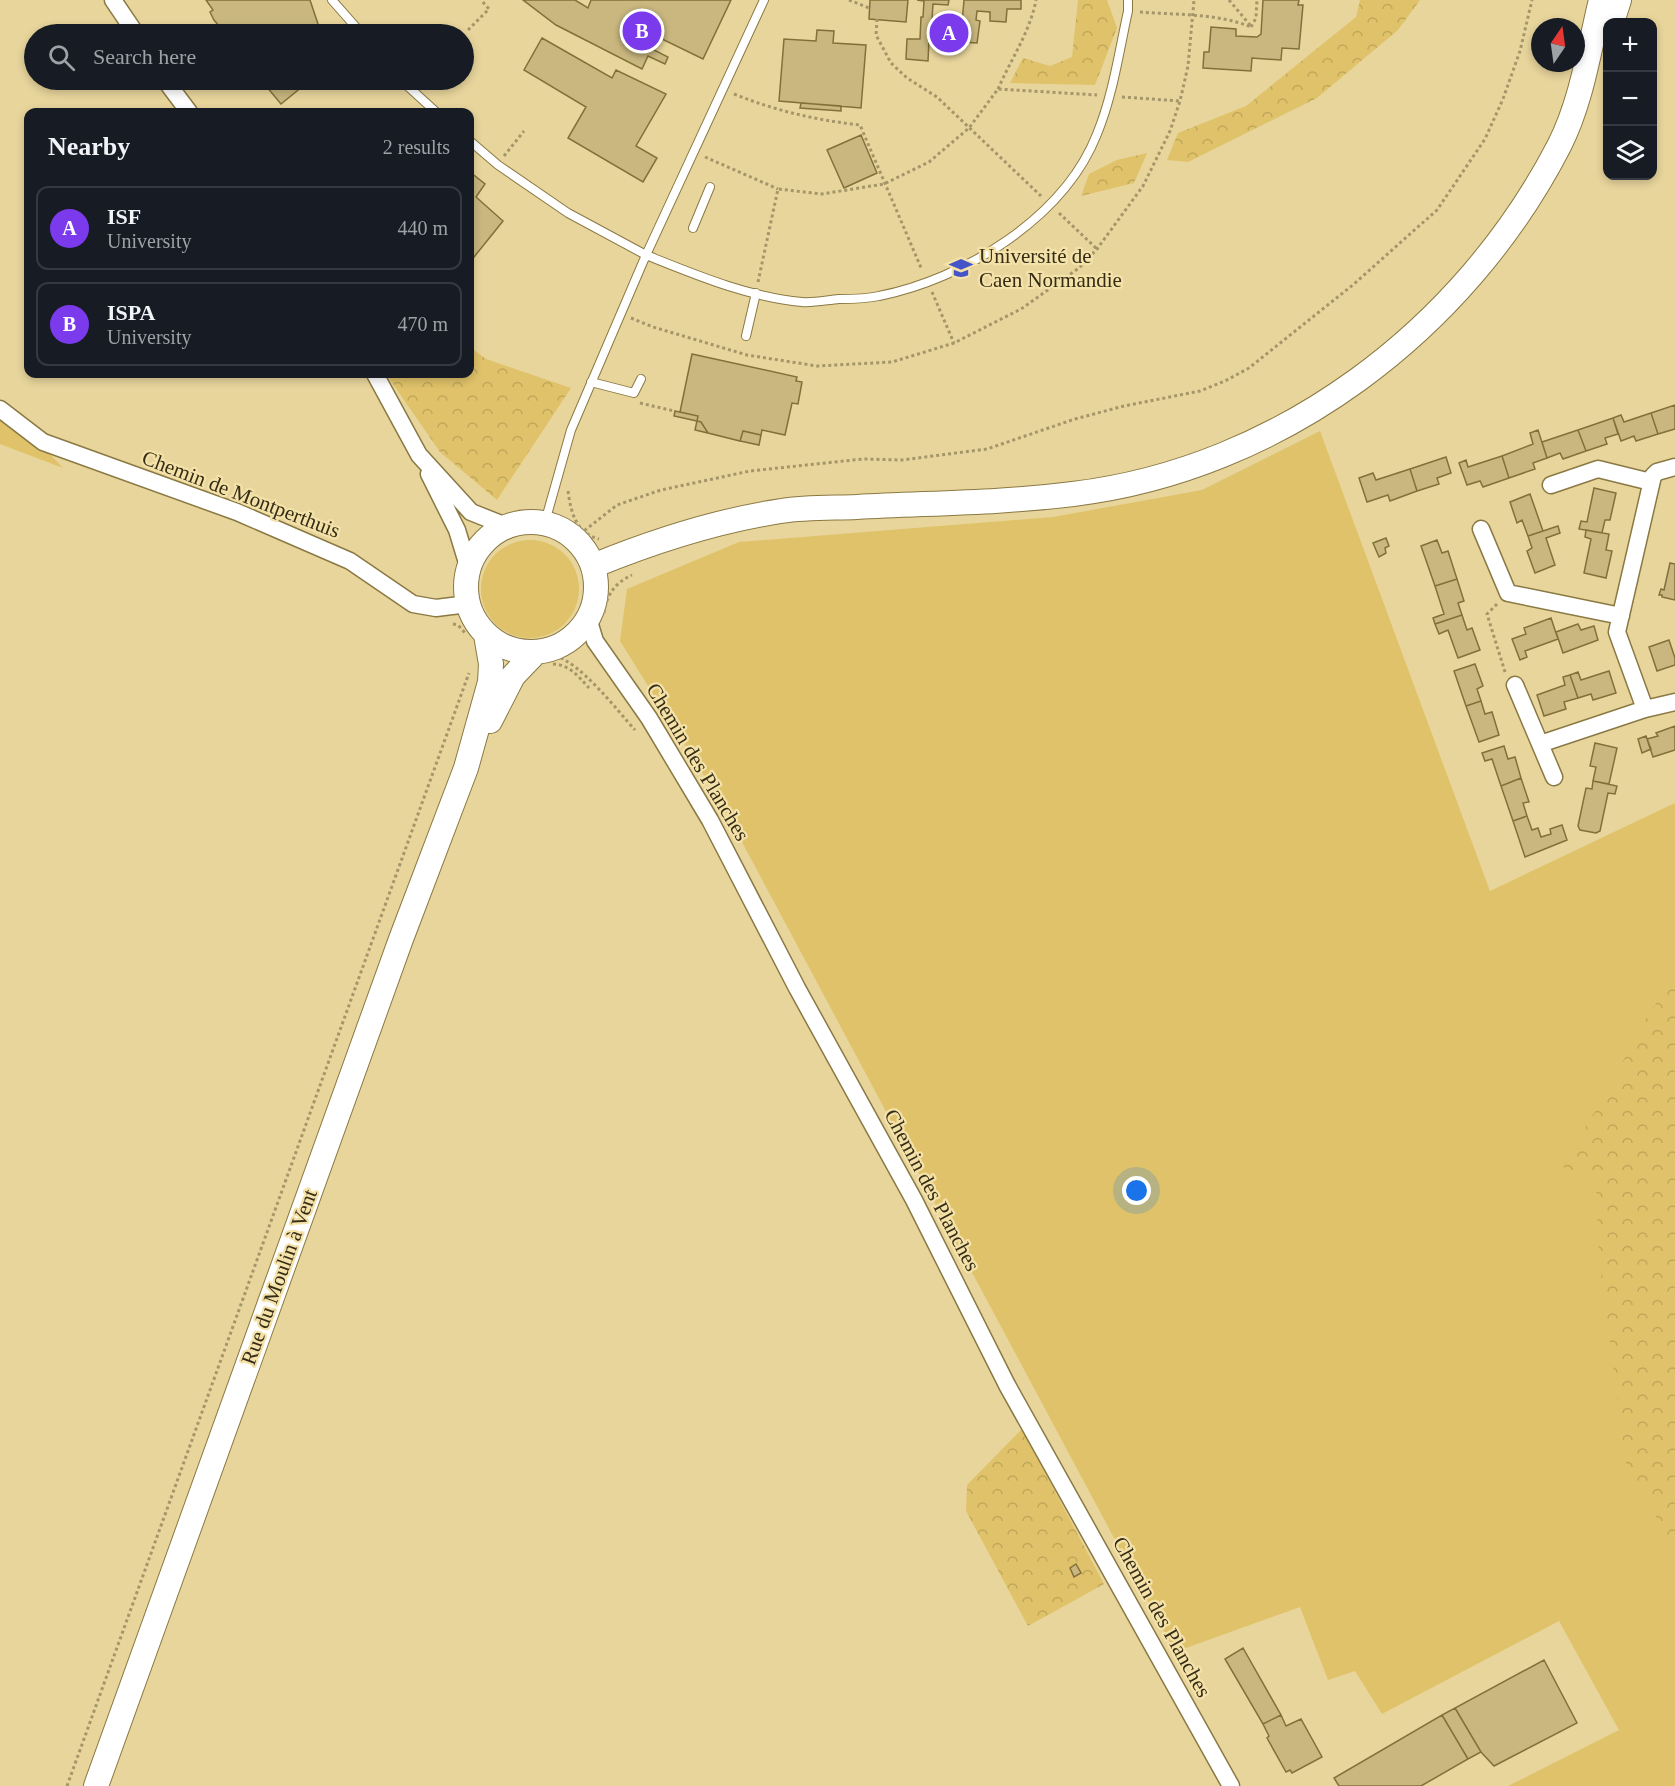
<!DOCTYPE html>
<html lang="en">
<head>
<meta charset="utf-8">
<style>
	:root { --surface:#171b24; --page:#20242c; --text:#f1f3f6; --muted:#9ea1a6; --line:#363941; --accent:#7c3aed }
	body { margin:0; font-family:"Times New Roman",serif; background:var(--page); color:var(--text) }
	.controls { position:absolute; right:18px; top:18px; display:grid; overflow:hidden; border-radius:12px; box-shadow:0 3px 9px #0003 }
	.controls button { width:54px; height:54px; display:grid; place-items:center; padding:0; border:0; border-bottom:2px solid var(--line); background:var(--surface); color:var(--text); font:30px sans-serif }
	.compass { position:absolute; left:1531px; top:18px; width:54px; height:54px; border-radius:50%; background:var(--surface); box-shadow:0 3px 9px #0003; rotate:13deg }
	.you { position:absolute; left:1137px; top:1191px; width:21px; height:21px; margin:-15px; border:4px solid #fff; border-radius:50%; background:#1a73e8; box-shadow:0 0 0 9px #1a73e833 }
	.badge { display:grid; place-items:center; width:39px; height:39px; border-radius:50%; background:var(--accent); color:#fff; font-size:20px; font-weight:700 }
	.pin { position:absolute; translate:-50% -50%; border:3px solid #fff; box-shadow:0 2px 6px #0006 }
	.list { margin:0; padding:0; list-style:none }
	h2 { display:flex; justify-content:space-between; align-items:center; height:78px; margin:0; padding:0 24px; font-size:26px }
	h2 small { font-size:20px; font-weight:400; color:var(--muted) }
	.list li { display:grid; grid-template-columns:39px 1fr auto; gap:18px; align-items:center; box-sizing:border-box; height:84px; margin:0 12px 12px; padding:0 12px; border:2px solid var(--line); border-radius:12px }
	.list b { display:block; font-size:22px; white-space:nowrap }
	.list p { margin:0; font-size:20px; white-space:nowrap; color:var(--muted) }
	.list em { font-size:20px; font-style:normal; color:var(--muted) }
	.icon { flex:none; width:33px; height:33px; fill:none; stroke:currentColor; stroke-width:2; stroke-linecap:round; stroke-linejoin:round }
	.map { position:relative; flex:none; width:1675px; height:1786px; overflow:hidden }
	.search { position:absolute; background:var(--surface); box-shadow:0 3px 9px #0003; left:24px; top:24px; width:450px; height:66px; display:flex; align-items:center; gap:15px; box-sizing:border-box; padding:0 21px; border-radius:33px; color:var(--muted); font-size:22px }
	.panel { position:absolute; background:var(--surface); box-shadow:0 3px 9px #0003; left:24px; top:108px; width:450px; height:270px; border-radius:12px }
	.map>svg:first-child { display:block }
	.green { fill:#dfc269 }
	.forest { fill:url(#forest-crowns) }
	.building { fill:#c9b77f; stroke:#82703a; stroke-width:1.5 }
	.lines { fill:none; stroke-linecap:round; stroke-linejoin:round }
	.lane-casing { stroke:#8a7943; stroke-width:10 }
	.street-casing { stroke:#8a7943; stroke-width:19 }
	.secondary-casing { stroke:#8a7943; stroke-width:26 }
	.path { stroke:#a5966a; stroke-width:3; stroke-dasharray:3 3; stroke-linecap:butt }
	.lane { stroke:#fff; stroke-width:8 }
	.street { stroke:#fff; stroke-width:16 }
	.secondary { stroke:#fff; stroke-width:24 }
	.labels { text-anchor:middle; stroke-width:4.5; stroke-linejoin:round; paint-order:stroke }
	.poi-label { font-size:21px; fill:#352d16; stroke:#f5e2a9; text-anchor:start }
	.street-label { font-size:21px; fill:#352d16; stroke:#f5e2a9 }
</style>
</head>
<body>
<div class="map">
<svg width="1675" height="1786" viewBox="0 0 1675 1786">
	<defs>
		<pattern id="forest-crowns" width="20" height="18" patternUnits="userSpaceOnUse" patternTransform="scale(1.5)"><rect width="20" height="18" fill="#dfc269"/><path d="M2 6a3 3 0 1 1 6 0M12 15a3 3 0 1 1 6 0" fill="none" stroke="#c0a75a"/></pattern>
	</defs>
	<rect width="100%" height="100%" fill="#e8d59c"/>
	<path class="green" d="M 0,402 L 63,468 L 0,444 Z
		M 1320,431 L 1490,891 L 1675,803 L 1675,1786 L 1508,1786 L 1619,1730 L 1559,1621 L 1382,1714 L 1355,1671 L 1328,1680 L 1300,1607 L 1175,1652 L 720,801 L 620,641 L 627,589 L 739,542 L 1053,517 L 1202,490 Z
		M481 589a49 49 0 1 1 98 0a49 49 0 1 1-98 0Z"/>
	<path class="forest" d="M 1078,0 L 1107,0 L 1117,28 L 1095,85 L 1010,83 L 1023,58 L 1050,66 L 1072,57 Z
		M 1360,0 L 1420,0 L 1398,30 L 1317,98 L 1188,162 L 1167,160 L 1178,133 L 1246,106 L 1356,17 Z
		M 1147,153 L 1134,183 L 1081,196 L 1089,174 L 1117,160 Z
		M 470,347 L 486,359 L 571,388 L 497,500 L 440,452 L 386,374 L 470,374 Z
		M 1675,976 L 1675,1551 L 1626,1464 L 1599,1259 L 1596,1179 L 1560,1166 L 1618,1076 L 1631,1040 Z
		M 1022,1429 L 1104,1584 L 1028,1626 L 966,1511 L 967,1485 Z"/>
	<path class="building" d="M 206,0 L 310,0 L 321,33 L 326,31 L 329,34 L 231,34 L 227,31 L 224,32 L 214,20 L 210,12 L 213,10 Z
		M 523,0 L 575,0 L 588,8 L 591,0 L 731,0 L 703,59 L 658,37 L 652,49 L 668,57 L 665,64 L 648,56 L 642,69 L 556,25 Z
		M 870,0 L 908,0 L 906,22 L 869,19 Z
		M 917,0 L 949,0 L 948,5 L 933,4 L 932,20 L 962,23 L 964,0 L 1021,0 L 1021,9 L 1007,9 L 1006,22 L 990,21 L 990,12 L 977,11 L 976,20 L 980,21 L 977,43 L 929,40 L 928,61 L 906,59 L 907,39 L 920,39 L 921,17 L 923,17 L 924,1 Z
		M 1263,0 L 1299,0 L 1298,5 L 1303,5 L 1299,49 L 1282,48 L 1281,60 L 1252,58 L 1251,71 L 1203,68 L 1204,52 L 1209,52 L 1211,27 L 1236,29 L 1236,36 L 1257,37 L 1261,34 Z
		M 817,30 L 834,31 L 833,43 L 866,45 L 861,108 L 779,101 L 784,39 L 816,41 Z
		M 542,38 L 612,78 L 616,70 L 666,94 L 636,146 L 657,158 L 643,182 L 568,138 L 586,107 L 524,70 Z
		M 261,80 L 301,80 L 303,86 L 281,104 Z
		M 801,103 L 841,106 L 841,111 L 800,108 Z
		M 861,135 L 877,173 L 844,188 L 827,150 Z
		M 470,172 L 485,184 L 476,197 L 503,221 L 470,262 Z
		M 692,354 L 797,377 L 796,381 L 802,382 L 798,404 L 792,403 L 785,435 L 762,430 L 761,435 L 743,431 L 740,441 L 708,433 L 701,422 L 697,421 L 698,416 L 680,412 Z
		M 1675,405 L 1675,429 L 1658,434 L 1651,413 Z
		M 675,411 L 698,416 L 697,421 L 674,416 Z
		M 1651,413 L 1658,434 L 1636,441 L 1634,436 L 1621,441 L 1613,418 L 1621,415 L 1624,422 Z
		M 1613,418 L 1618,434 L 1605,438 L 1607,444 L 1586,451 L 1578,430 Z
		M 697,421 L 701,422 L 708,433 L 695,430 Z
		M 1538,430 L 1547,458 L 1533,463 L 1535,469 L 1509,478 L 1502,456 L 1533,444 L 1530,433 Z
		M 1578,430 L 1586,451 L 1563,459 L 1560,453 L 1547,458 L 1542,442 Z
		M 743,431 L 761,435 L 759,445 L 740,441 Z
		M 1502,456 L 1509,478 L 1483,487 L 1480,481 L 1467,485 L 1459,463 L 1466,460 L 1468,467 Z
		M 1446,457 L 1451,473 L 1437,478 L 1439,484 L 1417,491 L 1410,469 Z
		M 1410,469 L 1417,491 L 1390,501 L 1388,495 L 1367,502 L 1359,478 L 1373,473 L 1376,480 Z
		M 1594,488 L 1616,493 L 1610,520 L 1605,520 L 1602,533 L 1579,529 L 1581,521 L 1587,522 Z
		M 1530,494 L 1543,531 L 1528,536 L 1522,520 L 1517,523 L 1510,502 Z
		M 1558,526 L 1560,533 L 1546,538 L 1555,565 L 1535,573 L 1527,551 L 1532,548 L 1528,536 Z
		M 1586,530 L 1609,534 L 1606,550 L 1612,551 L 1606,578 L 1584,573 L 1591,539 L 1585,537 Z
		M 1386,538 L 1389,546 L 1385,548 L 1386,553 L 1379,557 L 1373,543 Z
		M 1437,540 L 1442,553 L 1448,551 L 1457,579 L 1435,586 L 1421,546 Z
		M 1670,563 L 1675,564 L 1675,600 L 1662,597 L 1662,595 L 1659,595 L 1661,589 L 1664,590 Z
		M 1457,579 L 1464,601 L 1458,603 L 1462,615 L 1435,624 L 1433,618 L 1444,614 L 1435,586 Z
		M 1462,615 L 1467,630 L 1472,628 L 1480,650 L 1458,658 L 1448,630 L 1439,634 L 1435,624 Z
		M 1551,618 L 1558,639 L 1525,651 L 1527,657 L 1520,660 L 1512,639 L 1526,634 L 1524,628 Z
		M 1578,624 L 1581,630 L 1594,626 L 1598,640 L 1563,653 L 1556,632 Z
		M 1669,640 L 1675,658 L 1675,665 L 1657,671 L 1649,647 Z
		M 1475,664 L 1483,686 L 1477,689 L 1481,701 L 1466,706 L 1454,671 Z
		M 1609,671 L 1616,693 L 1593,700 L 1591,694 L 1578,698 L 1570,675 L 1578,672 L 1581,680 Z
		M 1570,675 L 1578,698 L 1564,702 L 1566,709 L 1544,716 L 1537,695 L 1565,685 L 1563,677 Z
		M 1481,701 L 1485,714 L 1492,712 L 1499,735 L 1479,742 L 1466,706 Z
		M 1675,726 L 1675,750 L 1653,757 L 1647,739 L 1658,736 L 1656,733 Z
		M 1646,736 L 1651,749 L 1642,753 L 1638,739 Z
		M 1595,743 L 1617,748 L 1609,784 L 1593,781 L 1596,767 L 1590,766 Z
		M 1504,746 L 1508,759 L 1515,757 L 1521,778 L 1501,786 L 1492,759 L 1485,761 L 1482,753 Z
		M 1521,778 L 1529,802 L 1523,803 L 1527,816 L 1513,821 L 1501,786 Z
		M 1593,781 L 1617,786 L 1615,794 L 1608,793 L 1600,831 L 1596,833 L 1580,830 L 1578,826 L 1586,788 L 1592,789 Z
		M 1527,816 L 1532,830 L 1538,828 L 1541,837 L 1551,834 L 1550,829 L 1562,825 L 1567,840 L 1525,857 L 1513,821 Z
		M 1076,1564 L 1081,1573 L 1074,1577 L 1070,1568 Z
		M 1243,1648 L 1281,1715 L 1263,1724 L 1225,1659 Z
		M 1544,1660 L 1577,1723 L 1494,1766 L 1481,1752 L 1455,1708 Z
		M 1455,1708 L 1481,1752 L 1468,1759 L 1442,1715 Z
		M 1281,1715 L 1286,1726 L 1301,1719 L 1322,1757 L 1292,1773 L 1290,1770 L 1286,1772 L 1267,1738 L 1269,1736 L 1263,1724 Z
		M 1442,1715 L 1468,1759 L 1421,1786 L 1339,1786 L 1334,1778 Z"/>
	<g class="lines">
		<g class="lane-casing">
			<path id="lane" d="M 332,0 L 362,34
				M 764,0 L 646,255 C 696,275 748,297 802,302 C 814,303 827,300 839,299 C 852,299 866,299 879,296 C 964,279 1064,218 1097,134 C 1113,95 1119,52 1128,11 L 1128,0
				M 401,80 L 436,112
				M 470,141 L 498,165 L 568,213 L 646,255 L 571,430 L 545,522
				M 693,228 L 710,187
				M 746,336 L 756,293
				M 591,382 L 634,393 L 641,379"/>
		</g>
		<g class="street-casing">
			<path id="street" d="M 113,0 L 136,34
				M 165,80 L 189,112
				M 375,374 L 419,455 L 471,512 L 506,526
				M 0,409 L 43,442 L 237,512 L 350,561 L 413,604 L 436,608 L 468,604
				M 429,474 L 457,530 L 468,566
				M 1551,485 L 1598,469 L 1651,482
				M 1481,529 L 1508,593 L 1621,616
				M 588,618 L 595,641 L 649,718 L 710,820 L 797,988 L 914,1200 L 1007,1385 L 1231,1786
				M 1515,685 L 1554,777
				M 1645,709 L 1617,632 L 1653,476 L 1657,472 L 1675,467
				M 1540,744 L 1645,709 L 1675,702"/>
		</g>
		<g class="secondary-casing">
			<path id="secondary" d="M 1612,22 L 1619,0
				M466 587a65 65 0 1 1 130 0a65 65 0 1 1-130 0Z
				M 593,566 C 654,541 716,521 781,511 C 806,507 832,508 857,507 C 929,503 1001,503 1073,494 C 1280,469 1464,330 1559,146 C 1582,101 1589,49 1601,0
				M 490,721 L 513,676 L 536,652
				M 96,1786 L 401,939 L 466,768 L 490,682 L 491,664 L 486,635"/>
		</g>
		<path class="path" d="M 849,0 L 869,8
			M 1229,0 L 1250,25
			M 1140,12 C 1176,15 1217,13 1251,27
			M 877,19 L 876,35 L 891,63 L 907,78 L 937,97 L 1041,196
			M 1251,27 L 1256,18 L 1257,0
			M 468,30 L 489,9 L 481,0
			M 998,89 C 1011,59 1030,32 1036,0
			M 734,94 C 776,111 816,120 860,125 L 922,270
			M 1122,97 L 1180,101
			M 504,156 L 524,131
			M 705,157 L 778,189
			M 1059,213 L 1097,249
			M 758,282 L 778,189 L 822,194 L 884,184 L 929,162 L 969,128 L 998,89 L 1097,95
			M 932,292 L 954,343
			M 631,318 L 653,327 L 747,355 L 817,366 L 892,362 L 954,343 L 1021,309 L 1079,268 L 1097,249 L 1143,186 L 1170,131 L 1180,101 L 1188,66 L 1194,0
			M 640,403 L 674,411
			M 568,491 C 571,513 576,533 599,539
			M 575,538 L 617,505 L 661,490 L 750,471 L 863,459 L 902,460 L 987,449 L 1075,419 L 1124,406 L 1200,391 L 1225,381 L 1249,368 L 1354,284 L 1437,210 L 1485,139 L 1503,99 L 1520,51 L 1532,0
			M 1497,604 L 1487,614 L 1505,672
			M 604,613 C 607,594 615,583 632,575
			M 453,624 L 458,625 L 466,634
			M 555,656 C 580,662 617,710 635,730
			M 553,664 C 570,665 578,676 589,688
			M 67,1786 L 469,673"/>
		<use href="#lane" class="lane"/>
		<use href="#street" class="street"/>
		<use href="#secondary" class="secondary"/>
	</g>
	<defs>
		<g id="university-bare" transform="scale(1.8)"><path d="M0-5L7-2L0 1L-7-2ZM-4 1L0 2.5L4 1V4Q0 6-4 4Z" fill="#4455c9" stroke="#f5e2a9" stroke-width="2.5" paint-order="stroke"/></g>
	</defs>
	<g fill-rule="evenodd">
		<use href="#university-bare" x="961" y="268"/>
	</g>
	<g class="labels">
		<g class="poi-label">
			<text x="979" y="263">Université de<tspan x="979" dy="24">Caen Normandie</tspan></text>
		</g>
		<g class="street-label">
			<text transform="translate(241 494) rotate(21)" y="7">Chemin de Montperthuis</text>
			<text transform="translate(698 762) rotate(59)" y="7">Chemin des Planches</text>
			<text transform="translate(932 1190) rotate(62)" y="7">Chemin des Planches</text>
			<text transform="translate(279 1277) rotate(-70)" y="7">Rue du Moulin à Vent</text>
			<text transform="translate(1162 1617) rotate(61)" y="7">Chemin des Planches</text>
		</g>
	</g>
</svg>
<div class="controls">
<button>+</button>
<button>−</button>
<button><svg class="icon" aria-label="layers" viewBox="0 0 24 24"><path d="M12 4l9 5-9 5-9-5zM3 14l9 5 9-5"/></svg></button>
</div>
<svg class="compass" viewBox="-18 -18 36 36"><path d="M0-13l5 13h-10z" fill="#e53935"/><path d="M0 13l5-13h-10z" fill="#9ea1a6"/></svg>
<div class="you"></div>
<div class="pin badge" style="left:949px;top:33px">A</div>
<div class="pin badge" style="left:642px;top:31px">B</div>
<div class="search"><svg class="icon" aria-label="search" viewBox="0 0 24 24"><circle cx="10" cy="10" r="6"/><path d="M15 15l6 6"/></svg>Search here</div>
<section class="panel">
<h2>Nearby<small>2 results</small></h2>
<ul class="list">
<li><span class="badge">A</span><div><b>ISF</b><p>University</p></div><em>440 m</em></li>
<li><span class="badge">B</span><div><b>ISPA</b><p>University</p></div><em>470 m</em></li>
</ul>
</section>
</div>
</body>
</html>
